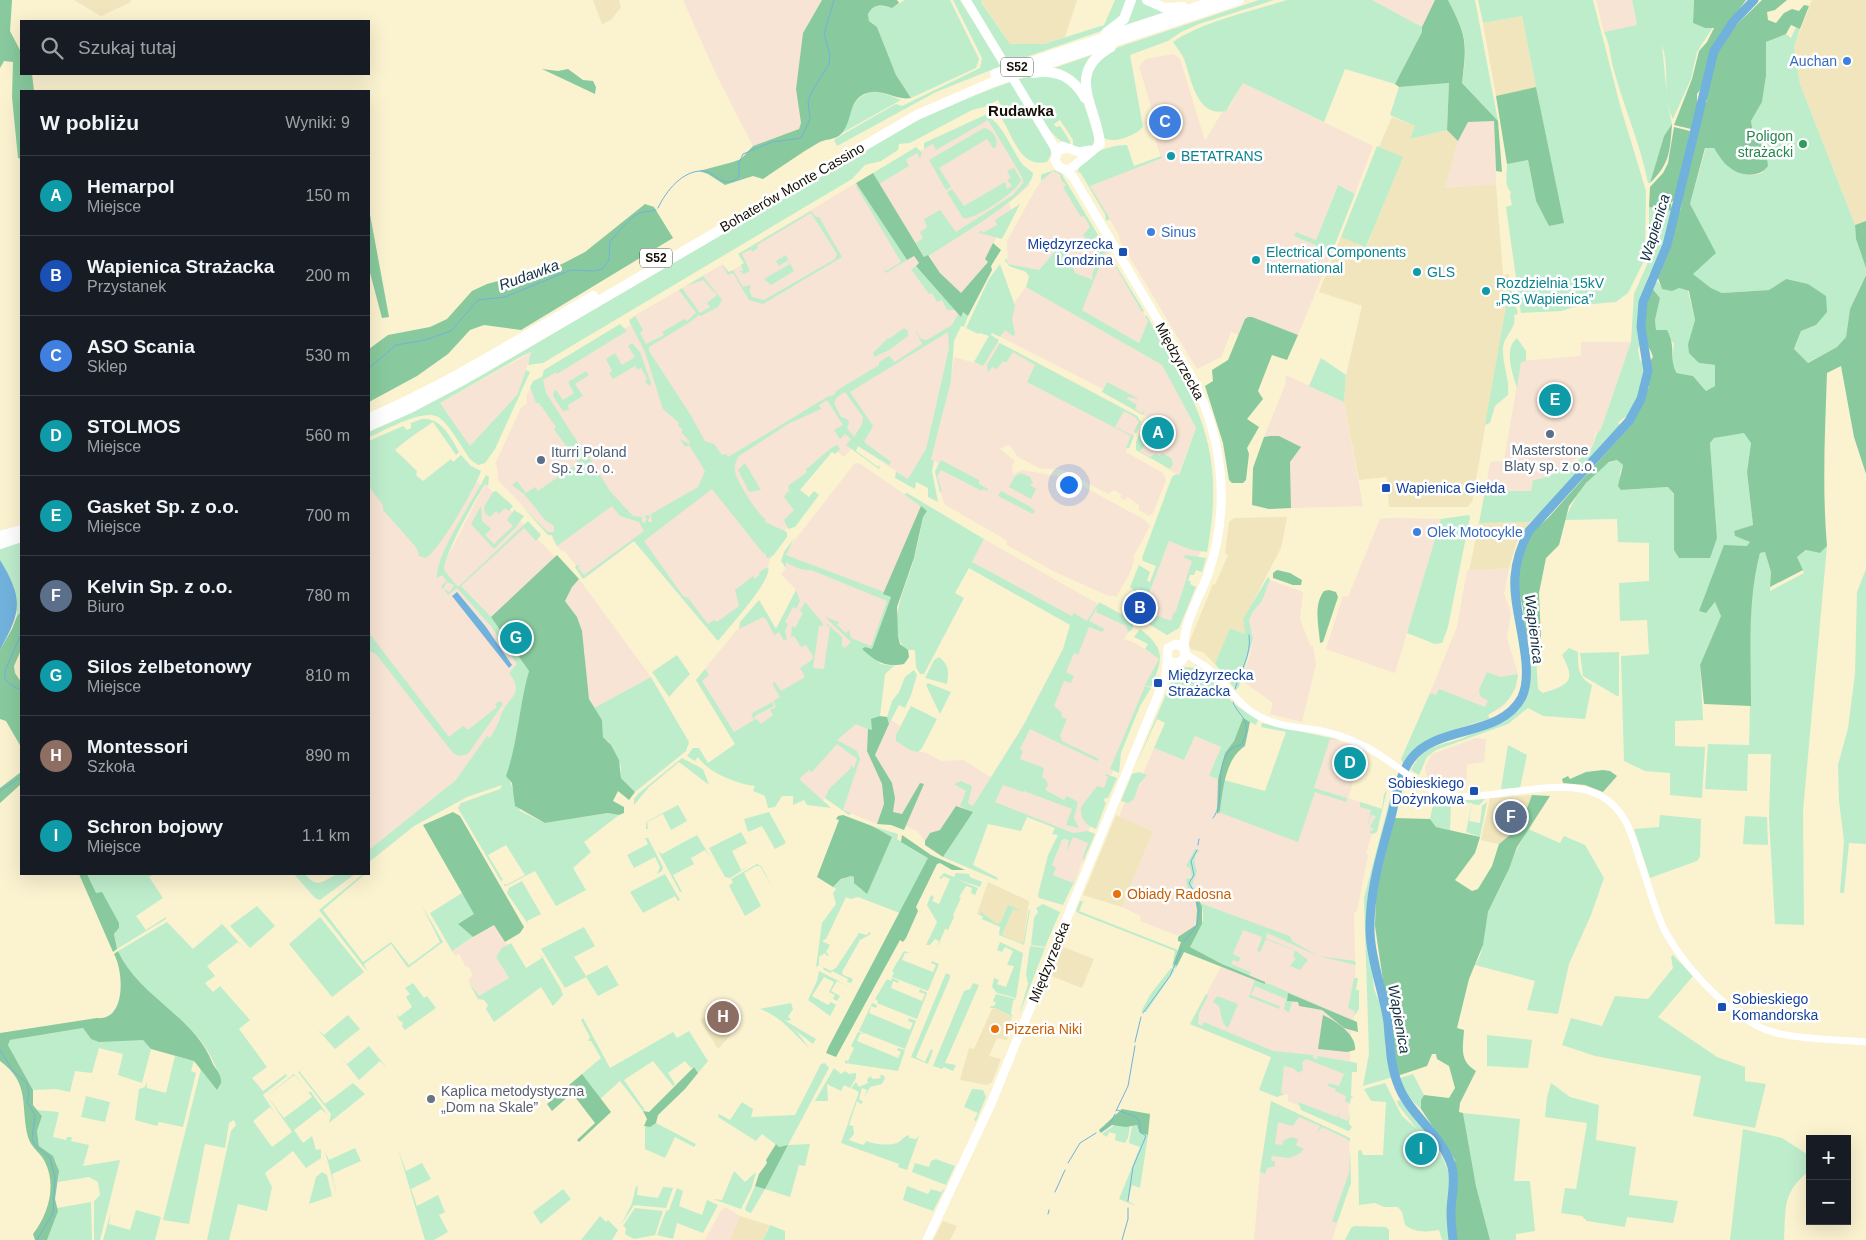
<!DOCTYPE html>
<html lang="pl">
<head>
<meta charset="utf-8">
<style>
	:root { --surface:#171b24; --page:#242831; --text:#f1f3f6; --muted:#9ea1a6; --line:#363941; --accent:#2563eb }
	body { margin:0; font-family:Helvetica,sans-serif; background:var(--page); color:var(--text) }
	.controls { position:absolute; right:15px; bottom:15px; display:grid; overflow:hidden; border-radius:0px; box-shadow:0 5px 20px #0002 }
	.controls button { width:45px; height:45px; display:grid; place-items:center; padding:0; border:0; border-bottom:1px solid var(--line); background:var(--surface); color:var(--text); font:25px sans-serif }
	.you { position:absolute; left:1068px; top:484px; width:18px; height:18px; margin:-12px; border:4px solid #fff; border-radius:50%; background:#1a73e8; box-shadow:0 0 0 8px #1a73e833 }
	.badge { display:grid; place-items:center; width:32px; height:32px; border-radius:50%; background:var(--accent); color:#fff; font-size:16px; font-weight:700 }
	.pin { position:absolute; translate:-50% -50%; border:2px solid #fff; box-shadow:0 1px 5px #0006 }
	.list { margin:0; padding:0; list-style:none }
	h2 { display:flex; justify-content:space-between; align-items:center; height:65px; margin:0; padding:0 20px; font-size:21px }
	h2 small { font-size:16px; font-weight:400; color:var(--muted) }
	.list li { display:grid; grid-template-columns:32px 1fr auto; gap:15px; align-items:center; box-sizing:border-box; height:80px; padding:0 20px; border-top:1px solid var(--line) }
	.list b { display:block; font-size:19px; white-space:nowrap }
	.list p { margin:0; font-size:16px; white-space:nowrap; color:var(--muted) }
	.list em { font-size:16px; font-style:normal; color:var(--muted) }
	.icon { flex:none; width:28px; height:28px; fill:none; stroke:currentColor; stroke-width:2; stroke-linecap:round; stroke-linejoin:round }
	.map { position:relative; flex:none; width:1866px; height:1240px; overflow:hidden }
	.search { position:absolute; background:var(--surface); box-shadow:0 5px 20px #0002; left:20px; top:20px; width:350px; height:55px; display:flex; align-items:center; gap:12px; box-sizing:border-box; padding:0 18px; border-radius:0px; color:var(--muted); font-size:19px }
	.panel { position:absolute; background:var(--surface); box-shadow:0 5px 20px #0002; left:20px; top:90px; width:350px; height:785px; border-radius:0px }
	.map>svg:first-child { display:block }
	.built { fill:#f0e5bc }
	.industrial { fill:#f7e4d4 }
	.green { fill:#beedcc; fill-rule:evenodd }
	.forest { fill:#88ca9d }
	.water { fill:#71b2dd }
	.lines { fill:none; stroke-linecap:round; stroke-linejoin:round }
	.stream { stroke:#71b2dd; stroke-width:1 }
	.river { stroke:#71b2dd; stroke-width:9 }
	.minor { stroke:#fff; stroke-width:7 }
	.major { stroke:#fff; stroke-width:9 }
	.highway { stroke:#fff; stroke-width:10 }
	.shop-dot { fill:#3f7fe0; stroke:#fff; stroke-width:2 }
	.leisure-dot { fill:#2e9e5b; stroke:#fff; stroke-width:2 }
	.culture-dot { fill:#0f9aa8; stroke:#fff; stroke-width:2 }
	.transit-dot { fill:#1a4fb4; stroke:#fff; stroke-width:2 }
	.service-dot { fill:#5c6f8a; stroke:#fff; stroke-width:2 }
	.food-dot { fill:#e8710a; stroke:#fff; stroke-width:2 }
	.worship-dot { fill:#6b7280; stroke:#fff; stroke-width:2 }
	.labels { text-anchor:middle; stroke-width:5; stroke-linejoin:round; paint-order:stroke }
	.shield { fill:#fff; stroke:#59574f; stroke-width:1 }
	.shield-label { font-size:12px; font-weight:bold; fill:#120f04 }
	.shop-label { font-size:14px; fill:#366cbe; stroke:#fff; text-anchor:start }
	.leisure-label { font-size:14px; fill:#27864d; stroke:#fff; text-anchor:end }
	.culture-label { font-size:14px; fill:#0d838f; stroke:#fff; text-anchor:start }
	.street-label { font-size:14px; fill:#120f04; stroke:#fff }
	.transit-label { font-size:14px; fill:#164399; stroke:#fff; text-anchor:start }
	.service-label { font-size:14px; fill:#4e5e75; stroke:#fff }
	.food-label { font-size:14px; fill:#c56008; stroke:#fff; text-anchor:start }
	.worship-label { font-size:14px; fill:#5b616d; stroke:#fff; text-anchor:start }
	.neighbourhood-label { font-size:15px; font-weight:bold; fill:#120f04; stroke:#fff }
	.water-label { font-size:15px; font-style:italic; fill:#123042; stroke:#fff }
</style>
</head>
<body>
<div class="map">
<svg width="1866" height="1240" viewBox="0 0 1866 1240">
	<rect width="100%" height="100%" fill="#fbf2d0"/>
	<path class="built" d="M 74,0 L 130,0 L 131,2 L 101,16 Z
		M 593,0 L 619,0 L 621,7 L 611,20 L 602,24 Z
		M 982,0 L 1077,0 L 1065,37 L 1044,44 L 1010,44 L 981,1 Z
		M 1812,0 L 1866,0 L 1866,221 L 1855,225 L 1800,84 L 1794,47 Z
		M 1522,16 L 1536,87 L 1496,96 L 1483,23 Z
		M 1392,117 L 1415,126 L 1411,139 L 1447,130 L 1458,141 L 1445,188 L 1496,184 L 1503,275 L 1509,274 L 1510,284 L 1474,491 L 1472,502 L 1467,507 L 1389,507 L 1387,477 L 1359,480 L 1344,402 L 1346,375 L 1362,306 L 1319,292 L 1341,237 L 1367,246 L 1402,157 L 1379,147 Z
		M 1287,517 L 1281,548 L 1244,619 L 1245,634 L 1230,628 L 1215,664 L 1203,652 L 1190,649 L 1189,643 L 1213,584 L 1215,585 L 1228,555 L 1225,553 L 1229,522 L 1234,518 Z
		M 1530,522 L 1518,538 L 1509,568 L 1469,571 L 1479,523 Z
		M 1532,795 L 1520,827 L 1510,836 L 1499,844 L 1481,840 L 1490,798 Z
		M 1116,815 L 1153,831 L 1122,907 L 1083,895 Z
		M 988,882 L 1029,901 L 1023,944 L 1002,935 L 1005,928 L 982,919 L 983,916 L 977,914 Z
		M 1063,947 L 1094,959 L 1082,988 L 1051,976 Z
		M 731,1002 L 742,1016 L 735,1022 L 730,1036 L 718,1049 L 700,1020 Z
		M 995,1008 L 1012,1017 L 1006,1034 L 1009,1035 L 1007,1040 L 997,1038 L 989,1056 L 1001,1059 L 992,1082 L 987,1085 L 960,1080 L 969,1048 L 974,1049 L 992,1009 Z
		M 740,1216 L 769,1225 L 763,1240 L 730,1240 Z
		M 943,1221 L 957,1226 L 950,1240 L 933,1240 Z"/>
	<path class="industrial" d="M 683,0 L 822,0 L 803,33 L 796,89 L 801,123 L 799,129 L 753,146 L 716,74 Z
		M 1372,0 L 1435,0 L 1435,1 L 1422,27 Z
		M 1596,0 L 1632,0 L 1637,26 L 1604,32 Z
		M 1174,54 L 1180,59 L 1205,141 L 1222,112 L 1229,108 L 1243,83 L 1373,146 L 1355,194 L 1337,186 L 1316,240 L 1300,233 L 1294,236 L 1332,252 L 1298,335 L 1252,317 L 1248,317 L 1239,335 L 1231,332 L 1221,357 L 1197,369 L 1120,241 L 1119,235 L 1090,186 L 1161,158 L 1154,135 L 1154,117 L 1139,66 L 1146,59 Z
		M 987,117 L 1030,185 L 1009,203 L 1011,210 L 985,259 L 988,262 L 961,294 L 940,273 L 929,255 L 925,258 L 877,180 L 920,151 Z
		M 1494,121 L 1496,184 L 1445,188 L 1458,141 L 1468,122 Z
		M 1053,171 L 1061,174 L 1148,321 L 1139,343 L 1082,310 L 1075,273 L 1066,247 L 1056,250 L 1039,270 L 1008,264 L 1007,241 L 1037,187 L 1046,175 Z
		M 856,183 L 907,260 L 913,256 L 963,312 L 949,348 L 926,449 L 921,459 L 915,484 L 895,473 L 896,471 L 855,444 L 844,457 L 834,449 L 798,490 L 809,503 L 788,526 L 784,531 L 786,534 L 771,553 L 773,556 L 770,559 L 761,587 L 717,640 L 634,541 L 585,578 L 564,550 L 562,552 L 554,542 L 551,535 L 498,480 L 497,466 L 495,464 L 521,408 L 527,403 L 526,397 L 534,381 L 632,324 L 629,319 L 723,264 L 729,272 L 733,270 L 744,263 L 738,254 Z
		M 1026,287 L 1162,365 L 1196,428 L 1178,475 L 1140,451 L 1147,417 L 1102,391 L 1103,389 L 1099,387 L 997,335 L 1017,299 Z
		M 994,340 L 1136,415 L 1140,422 L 1126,452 L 1163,473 L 1166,480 L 1153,513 L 1149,516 L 1139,510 L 1139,505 L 1127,497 L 1125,500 L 1120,498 L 1122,495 L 1114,490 L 1108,494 L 1063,470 L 1039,468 L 1018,457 L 1009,444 L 1000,449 L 1015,461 L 1012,466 L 1013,474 L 1022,470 L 1068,478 L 1145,520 L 1150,526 L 1133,557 L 1134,560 L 1129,575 L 1116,597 L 1112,595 L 1111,597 L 1055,572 L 1007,545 L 1006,540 L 944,504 L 935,472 L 938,463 L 931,459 L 951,381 L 954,357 L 981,365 Z
		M 1581,342 L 1631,342 L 1601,429 L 1595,434 L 1593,445 L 1558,473 L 1543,479 L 1533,480 L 1531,491 L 1485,491 L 1490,463 L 1493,461 L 1504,461 L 1521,361 L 1581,356 Z
		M 532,352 L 517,395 L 470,446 L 440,403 Z
		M 1286,375 L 1344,402 L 1363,506 L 1291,508 L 1290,462 L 1293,456 L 1270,436 L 1264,437 L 1285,385 Z
		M 855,463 L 859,463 L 923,507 L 875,642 L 867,751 L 882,784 L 884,804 L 877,824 L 843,810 L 825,798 L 822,802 L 790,780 L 761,724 L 735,744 L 696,680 L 735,632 L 762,605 L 776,629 L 796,590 L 781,574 L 786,568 L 787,550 Z
		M 466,473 L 481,485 L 439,566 L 444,569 L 447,558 L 485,484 L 555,557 L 487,621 L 523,669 L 509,753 L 467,797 L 414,826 L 369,862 L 369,482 L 391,515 Z
		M 1393,518 L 1441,519 L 1395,673 L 1326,649 L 1343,596 L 1348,597 L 1380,519 Z
		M 984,539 L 1131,623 L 1130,630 L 1124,639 L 1135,643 L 1159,659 L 1085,839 L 1090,842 L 1073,884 L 1053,875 L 1052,866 L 1061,844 L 1060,842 L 1066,839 L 1068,833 L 991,803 L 935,847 L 925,841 L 917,831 L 904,825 L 883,820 L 891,796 L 875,755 L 891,720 L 900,726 L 896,735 L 910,750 L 927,753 L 941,761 L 963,760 L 992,778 L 1087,624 L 972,562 Z
		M 1169,541 L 1201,551 L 1188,580 L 1189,581 L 1171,629 L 1140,616 Z
		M 1509,568 L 1504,594 L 1511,612 L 1507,638 L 1518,674 L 1516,688 L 1504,706 L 1488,715 L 1430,693 L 1457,627 L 1467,571 Z
		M 579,579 L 651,677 L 594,708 L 589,699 L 584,662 L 585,654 L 577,617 L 565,601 L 572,587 Z
		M 1270,580 L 1303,592 L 1300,619 L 1310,645 L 1313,646 L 1316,664 L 1302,722 L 1270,714 L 1273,703 L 1241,680 L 1250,655 L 1253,639 L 1249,621 L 1252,613 L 1262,601 Z
		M 1195,736 L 1221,747 L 1209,776 L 1224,780 L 1220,811 L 1314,788 L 1330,738 L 1364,750 L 1348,798 L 1382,809 L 1376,833 L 1372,834 L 1366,853 L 1368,855 L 1357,911 L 1354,913 L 1356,1008 L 1351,1031 L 1348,1127 L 1288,1101 L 1288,1094 L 1277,1097 L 1271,1095 L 1284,1062 L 1190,1024 L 1221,967 L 1227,969 L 1246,920 L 1200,903 L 1198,897 L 1195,898 L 1197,910 L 1196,925 L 1179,936 L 1140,921 L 1141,916 L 1122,907 L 1153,831 L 1119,817 L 1136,774 L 1143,774 L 1154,748 L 1184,760 Z
		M 1476,738 L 1486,739 L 1484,762 L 1467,764 L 1466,789 L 1446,788 L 1427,777 L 1425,767 L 1432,754 Z
		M 494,925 L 507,945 L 496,957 L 509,978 L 478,997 L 469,980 L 472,975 L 471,971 L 468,966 L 466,967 L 459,954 L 455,956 L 452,951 Z
		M 1271,1101 L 1347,1137 L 1349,1141 L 1350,1183 L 1332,1240 L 1254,1240 L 1260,1172 Z
		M 725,1207 L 740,1216 L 730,1240 L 705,1240 L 720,1212 Z"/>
	<path class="green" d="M 905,0 L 950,0 L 979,59 L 976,68 L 911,98 L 896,75 L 877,27 L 869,21 L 868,13 C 874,4 880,6 890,7 C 894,8 901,2 905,0 Z
		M 953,0 L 960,0 L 1001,66 L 936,92 L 837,146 L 834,140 L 840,136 L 896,104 L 902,106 L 980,68 L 982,58 Z
		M 971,0 L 982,0 L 981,2 L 1010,44 L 1044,44 L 1104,25 L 1115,0 L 1129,0 L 1125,12 L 1107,29 L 1009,63 Z
		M 1134,0 L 1143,0 L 1166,12 L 1122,26 Z
		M 1259,0 L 1274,0 L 1199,24 L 1181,32 L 1168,41 L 1130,55 L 1143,127 C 1136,135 1115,144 1104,138 L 1089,92 L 1093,66 L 1110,50 Z
		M 1287,0 L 1372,0 L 1422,27 L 1422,32 L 1395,84 L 1345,69 L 1324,122 L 1243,83 L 1226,111 C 1196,118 1191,77 1184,59 C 1181,52 1177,48 1173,42 C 1201,22 1253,11 1287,0 Z
		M 1448,0 L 1475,0 L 1498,121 L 1462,83 C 1468,41 1467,37 1448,0 Z
		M 1478,0 L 1593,0 L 1620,105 L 1646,191 L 1645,259 L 1628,293 L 1616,302 L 1580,305 L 1561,311 L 1521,313 L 1506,207 L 1512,205 L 1510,195 L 1511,192 C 1504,186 1507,173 1507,164 L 1528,160 L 1536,201 L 1549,225 L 1563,223 L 1522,16 L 1483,23 Z
		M 1632,0 L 1656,0 L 1658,13 L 1656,0 L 1694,0 L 1693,23 L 1705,28 L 1713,27 L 1697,52 L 1691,79 L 1673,119 C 1662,102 1670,65 1662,45 L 1668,107 L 1672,124 L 1664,136 L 1650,183 L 1648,183 C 1641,146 1625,110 1615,74 C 1610,60 1611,46 1604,32 L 1637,25 Z
		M 1796,27 L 1800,29 L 1794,47 L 1800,84 L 1855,225 L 1856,239 L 1866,268 L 1866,274 L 1850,309 L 1846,337 L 1837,347 L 1807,363 L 1794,350 L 1801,331 L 1816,325 L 1786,279 L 1769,290 L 1722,293 L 1711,288 L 1693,274 L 1690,204 L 1706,147 L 1714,148 C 1726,163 1742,183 1763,172 L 1766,151 L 1753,132 L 1751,121 L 1762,102 L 1766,76 L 1766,42 L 1786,34 L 1791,38 Z
		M 1092,55 L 1088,62 L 1083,90 L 1062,70 L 1054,68 Z
		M 1039,75 L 1065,79 L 1083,101 L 1095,137 L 1092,147 L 1082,149 L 1073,147 L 1073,140 L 1060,120 L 1054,124 L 1056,127 L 1060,126 L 1070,141 L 1070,145 C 1048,140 1030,98 1018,79 Z
		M 1010,82 L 1053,151 L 1047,162 C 1017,169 1012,129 997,112 L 1002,107 L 998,100 L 984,107 L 972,110 L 910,143 L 899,144 L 898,150 L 881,161 L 865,165 L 852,179 L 543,363 L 528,365 L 531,352 L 522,356 L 440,403 L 470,446 L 517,395 L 526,370 L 530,372 L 495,449 L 485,463 L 478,465 L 471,460 C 463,450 449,423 438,417 C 423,408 384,431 369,437 L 369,432 L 413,412 L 484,374 L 910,124 L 962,100 Z
		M 1449,83 L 1447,130 L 1410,139 L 1415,126 L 1390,115 L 1399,87 Z
		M 876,90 L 901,100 L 842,133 C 854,112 848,98 876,90 Z
		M 985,115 C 1002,121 1012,151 1023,165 C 1026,168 1030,170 1033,173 C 1035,193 944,245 925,258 L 916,243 L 923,238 L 920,232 L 927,227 L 924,219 L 940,210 L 956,232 L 1013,195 L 1023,183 L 1022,177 L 988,120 L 936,150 L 933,144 L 924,149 L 924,143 Z
		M 984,128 C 993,129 1001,142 994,149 L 987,139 L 939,168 L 951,187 L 946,190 L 929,160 Z
		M 1127,145 L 1134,166 L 1161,156 L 1162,158 L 1090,186 L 1110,219 L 1106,221 L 1105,214 L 1080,172 L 1078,173 C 1078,155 1113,144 1127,145 Z
		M 1377,146 L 1403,157 L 1366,247 L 1341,237 Z
		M 916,147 L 922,153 L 920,159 L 917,153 L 906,160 L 909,166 L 879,184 L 873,173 Z
		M 1014,168 L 1021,180 C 1018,191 972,222 963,218 L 947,192 L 952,189 L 964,206 L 1005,182 L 1007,189 L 1012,186 L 1007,180 L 1011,178 L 1007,171 Z
		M 1054,170 L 1061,173 L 1098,235 L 1089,243 L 1083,235 L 1090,227 L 1084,216 L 1081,217 L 1063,187 L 1066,185 L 1061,180 L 1060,174 L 1053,171 L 1041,181 L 1041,175 L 1043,174 Z
		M 857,185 L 907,260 L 886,273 L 883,268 L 886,271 L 901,262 L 856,186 Z
		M 1338,185 L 1355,194 L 1332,252 L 1294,236 L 1296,232 L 1316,240 Z
		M 1020,204 L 1002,239 L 979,233 L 981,230 L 983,233 L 997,225 L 995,220 Z
		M 1649,207 L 1672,211 C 1668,229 1666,263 1649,274 L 1638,313 L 1640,343 L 1638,349 L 1640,361 L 1643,360 C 1646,375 1641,405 1627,416 C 1624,418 1622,419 1618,423 L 1621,426 L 1568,485 L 1530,522 L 1479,523 L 1485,491 L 1531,491 L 1533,480 C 1550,479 1582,461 1592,447 C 1596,440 1594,435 1601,429 L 1631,342 L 1634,294 L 1649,260 Z
		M 811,211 L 816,217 L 819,217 L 842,257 L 763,304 L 749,300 L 733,273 L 728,275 L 722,265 L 729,272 L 733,270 L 743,287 L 750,285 L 751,288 L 749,290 L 752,297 L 764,300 L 835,259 L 837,254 L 811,213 L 757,245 L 758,248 L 752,252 L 751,249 L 742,254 L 750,271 L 744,274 L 739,271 L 743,271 L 741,265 L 744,263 L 738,254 Z
		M 1100,239 L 1144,311 L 1142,312 L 1106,250 L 1082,310 L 1139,343 L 1148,321 L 1145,316 L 1147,316 C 1197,402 1227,447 1207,552 L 1192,550 L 1169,541 L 1148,596 L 1145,595 L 1145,592 L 1138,589 L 1136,593 L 1130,587 L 1139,565 L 1150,572 L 1147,581 L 1150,582 L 1156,566 L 1143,561 L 1142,558 L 1172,477 L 1176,474 L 1179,475 L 1196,428 L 1162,365 L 1026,287 L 1029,277 L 1026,272 L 1009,266 L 1005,260 L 1007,259 L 1008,264 L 1039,270 L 1056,250 L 1066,247 L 1075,273 L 1093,280 L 1092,275 L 1097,261 L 1095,260 L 1100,255 L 1093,246 Z
		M 786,255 L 794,271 L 771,285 L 764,279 L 790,264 L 788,260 L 779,266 L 776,261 Z
		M 1000,264 L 1015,306 L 1012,319 L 1015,334 L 1013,336 L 1005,330 L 1000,337 L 992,333 L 991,335 L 999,340 L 983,366 L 974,362 L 989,336 L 980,333 L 978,334 L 966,328 L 989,279 Z
		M 916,266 L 955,310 L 947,310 L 942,300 L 937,302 L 932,293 L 929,294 L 911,269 Z
		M 703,276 L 722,300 L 718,307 L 701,316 L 699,315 L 690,322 L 649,347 L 649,351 L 690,414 L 705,441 L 714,444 L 722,455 L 726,454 L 728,457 L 827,397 L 834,395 L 836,391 L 879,365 L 879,362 L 889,356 L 895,362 L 922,344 L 915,329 L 921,339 L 927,340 L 952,325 L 958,314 L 961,316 L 963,312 L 968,316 L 964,327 L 961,326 L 954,341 L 951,381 L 931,459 L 934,461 L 932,471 L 938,502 L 928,497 L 928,488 L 916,482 L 915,489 L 895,478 L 896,472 L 908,479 L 926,449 L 949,348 L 948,332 L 850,392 L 873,426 L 864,442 L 891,462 L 889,465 L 858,446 L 856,451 L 878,467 L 880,465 L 879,469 L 846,445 L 851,439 L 845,434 L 840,439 L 834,430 L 843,425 L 827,400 L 819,405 L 821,409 L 788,424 L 739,456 C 736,461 734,466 735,472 C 738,483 757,513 766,520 L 765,522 L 787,532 L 787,537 L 773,556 L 770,554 L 772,557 L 766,558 L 766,554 L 763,553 L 712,489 L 644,541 L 683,596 L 688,598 L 708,624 L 714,620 L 717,622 L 739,606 L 735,590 L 753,576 L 755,579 L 760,574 L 759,572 L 768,567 C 774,578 726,631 718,641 L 634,541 L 583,579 L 575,567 L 577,565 L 580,566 L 578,568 L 584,575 L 644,531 L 639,522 L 620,516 L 612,506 L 557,546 L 552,535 L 548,535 L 521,505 L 548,532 L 554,532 L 554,526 L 545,520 L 524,494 L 512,485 L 517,481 L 526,493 L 535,487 L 538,491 L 578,463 L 554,429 L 556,427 L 539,403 L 536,403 L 530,387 L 533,381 L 542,377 L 544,370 L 620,324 L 627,331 L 557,374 L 556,372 L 543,380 L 546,393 L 580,446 L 586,452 L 610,491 L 633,516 L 642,517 L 642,522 L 645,523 L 647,519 L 644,516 L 650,515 L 648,522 L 652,522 L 651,514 L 698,487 L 705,471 L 689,445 L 685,447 L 680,439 L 689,444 L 690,442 L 681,432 L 683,430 L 678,426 L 679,423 L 663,409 L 645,352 L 629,321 L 635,316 L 643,330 L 640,333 L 646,344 L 664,335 L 662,332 L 684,319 L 687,321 L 696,313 L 679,290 L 682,288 L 700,313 L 710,307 L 707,303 L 717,295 L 703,280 L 686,286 ZM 845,392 L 863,417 L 862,424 L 854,437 L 847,428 L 849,422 L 847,419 L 841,417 L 834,403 L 837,397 Z
		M 1658,281 L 1662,289 L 1679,288 L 1688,291 L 1695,320 L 1688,344 L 1699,363 L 1715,365 L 1715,386 L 1706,391 L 1693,376 L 1678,373 L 1672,364 L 1674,343 L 1656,330 L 1655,320 L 1660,298 L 1651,287 Z
		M 1510,284 L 1518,314 L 1514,315 C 1517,329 1505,334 1503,347 C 1502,364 1510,379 1508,395 L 1495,406 L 1490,423 L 1485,425 Z
		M 904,328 L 908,331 L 908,336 L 889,350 L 874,357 L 873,353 L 888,338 L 889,339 Z
		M 1517,338 L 1526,351 L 1526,361 L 1521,362 L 1517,388 C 1513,375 1503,349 1517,338 Z
		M 632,343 L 640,352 L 651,383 L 650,386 L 645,382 L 647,379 L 641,368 L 638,370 L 635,366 L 613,379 L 609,373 L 612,371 L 606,359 L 615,353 L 622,365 L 635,357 L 628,346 Z
		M 1000,343 L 1137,416 L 1141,422 L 1136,434 L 1134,431 L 1139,422 L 1135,417 L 1124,411 L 1115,427 L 1134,436 L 1129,448 L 1126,448 L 1131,436 L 1027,382 L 1035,365 L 1013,352 L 1006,363 L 1003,361 L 997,369 L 992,367 L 988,373 L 987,365 Z
		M 1321,358 L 1346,375 L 1344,402 L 1309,386 Z
		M 586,371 L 589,375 L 575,384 L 583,396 L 568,405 L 569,410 L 563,411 L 553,396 L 554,391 L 556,390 L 563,400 L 574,393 L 568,382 Z
		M 1107,382 L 1139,399 L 1128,397 L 1127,399 L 1137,405 L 1135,409 L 1142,413 L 1145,409 L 1143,415 L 1102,392 Z
		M 422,419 C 441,417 451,438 459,452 L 456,455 L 433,422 C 420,431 407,439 395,450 L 417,471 L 416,475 L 423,481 L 451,459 L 453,462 L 461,455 L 471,466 L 481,471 C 477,485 436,556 425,558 L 417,555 L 419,554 L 416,547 L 383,510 L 383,505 L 369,487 L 369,441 L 403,426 L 407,430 L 411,428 L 411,423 Z
		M 1152,423 L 1156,425 L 1148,430 L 1144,437 L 1149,441 L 1140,451 L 1150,457 L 1155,454 L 1160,456 L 1162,453 L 1171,458 L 1173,464 L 1170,469 L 1136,450 L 1136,442 L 1144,425 Z
		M 1744,432 L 1751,443 L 1747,472 L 1753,525 L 1734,531 L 1735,536 L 1751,542 L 1699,611 L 1706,613 L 1715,602 L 1721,616 L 1700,665 L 1703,720 L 1675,721 L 1675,746 L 1705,747 L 1702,798 L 1670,795 L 1670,773 L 1645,771 L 1624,761 L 1621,656 L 1649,654 L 1647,620 L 1620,621 L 1619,583 L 1649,581 L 1649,543 L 1618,542 L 1617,519 L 1565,520 C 1572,500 1595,464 1617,460 L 1623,465 L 1620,472 L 1621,490 L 1668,487 L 1674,495 L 1674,550 L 1717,538 L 1710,443 L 1714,438 Z
		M 838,445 L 840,449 L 835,454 L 832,452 L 800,490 L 809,497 L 814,491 L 819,495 L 795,527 L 788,529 L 784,520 L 794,510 L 784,497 L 788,491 L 790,494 L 788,486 L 807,472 L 806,469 C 814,464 832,445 838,445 Z
		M 941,460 L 979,480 L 979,484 L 988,489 L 987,491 L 983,489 L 982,491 L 941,470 L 937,476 L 942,492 L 940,492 L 935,472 Z
		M 745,463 L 761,490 L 749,492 L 738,470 Z
		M 1021,473 L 1030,477 L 1033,483 L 1030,485 L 1036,489 L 1031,499 L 1009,487 L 1015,476 Z
		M 486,475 L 489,477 L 488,486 L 485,484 C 475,500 445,552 444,570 L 458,587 L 528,521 L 541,535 L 536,541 L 524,528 L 461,586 L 491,617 L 529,671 L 509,778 L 520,811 L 545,823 L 609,813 L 619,815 L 584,842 L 591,852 L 573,868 L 586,890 L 556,906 L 535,871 L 506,886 L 504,886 L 505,883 L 506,885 L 525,875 L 506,845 L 488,855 L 503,880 L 501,881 L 458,808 L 461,803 L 500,789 L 502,785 L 467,797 L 414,826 L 369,862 L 369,850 L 456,780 L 487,736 L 490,738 C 496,729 499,722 501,715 C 507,697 526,695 509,673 L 517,664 L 490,625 L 457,588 L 448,595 L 444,589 L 450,592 L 454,585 L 447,582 L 443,589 L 441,586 L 447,581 L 442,575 L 437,578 C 435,555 474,499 486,475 Z
		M 496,491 L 513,506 L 509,511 L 505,508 L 499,514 L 496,511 L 490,517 L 485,513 L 484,507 L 493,492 Z
		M 1001,491 L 1029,506 L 1035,511 L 1033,514 L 998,496 Z
		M 907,493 L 984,539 L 972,562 L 1072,616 L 1074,613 L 1087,621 L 1097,605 L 1098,606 L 1089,621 L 1105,629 L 1102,632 L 1089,627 L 1078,655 L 1074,653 L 1066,672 L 1074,676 L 1071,683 L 1064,681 L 1054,706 L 1062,713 L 1061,717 L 1067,719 L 1060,735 L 1062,741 L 1099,759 L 1097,761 L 1030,729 L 1020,749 L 1023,751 L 1020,759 L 1044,768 L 1042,777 L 1046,780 L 1048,785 L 1045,790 L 1064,800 L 1067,796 L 1078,802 L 1074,818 L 1079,828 L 1066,825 L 1072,809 L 1024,791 L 1023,792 L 1003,785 L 995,802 L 1073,833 L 1088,831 L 1095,834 L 1083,862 L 1083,857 L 1088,843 L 1073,837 L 1067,851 L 1069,840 L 1064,839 L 1060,842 L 1061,843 L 1052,865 L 1056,868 L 1053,875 L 1073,883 L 1081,868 L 1063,905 L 1039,898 L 1038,895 L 1048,855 L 1058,835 L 1052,834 L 1055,828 L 1027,817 L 1021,831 L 988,824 L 973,865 L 998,878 L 997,880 L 943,857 L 972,812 L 960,806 L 966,791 L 954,784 L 961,781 L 972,786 L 968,803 L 973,806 L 1023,726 L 1063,649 L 1070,625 L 969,568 L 955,593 L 964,598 L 924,674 L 920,674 L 916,667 L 915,650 L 906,650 C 884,626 907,585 914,559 C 918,545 920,531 923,517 L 927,511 L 904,494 Z
		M 481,506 L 482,521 L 491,529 L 485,535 L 494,544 L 513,526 L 507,520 L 514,510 L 524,516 L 515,528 L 494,549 L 471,524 Z
		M 1469,515 L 1470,517 L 1448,627 L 1442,643 L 1435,644 L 1407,633 L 1441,519 Z
		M 794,538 L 786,555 L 884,592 L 891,597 L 872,649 L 864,647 L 862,649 L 881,664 L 894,666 L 885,674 L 880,716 L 872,720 L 872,731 L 856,724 L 837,740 L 857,751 L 860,759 L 843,810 L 851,813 L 849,815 L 825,798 L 829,789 L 851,768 L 850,765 L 854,768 L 857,759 L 837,744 L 812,772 L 809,770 L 799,779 L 831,808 L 807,805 L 804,800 L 793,805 L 793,796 L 782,796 L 775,807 L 768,808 L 765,796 L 753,791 L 755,786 C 737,784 707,772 698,757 L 695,761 L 687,756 L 693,748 L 699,748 L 708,763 L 735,744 L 696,680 L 705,669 L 709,675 L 702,681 L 734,732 L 754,720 L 751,714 L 772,702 L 774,706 L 755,716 L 754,720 L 757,719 L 761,724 L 773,715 L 770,710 L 776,707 L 773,701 L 780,697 L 773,685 L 774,681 L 781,691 L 805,677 L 800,668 L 812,660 L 813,656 L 806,645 L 801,647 L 794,636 L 791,637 L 792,626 L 795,628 L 803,613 L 800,611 L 805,602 L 822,622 L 823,626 L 819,626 L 813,668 L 824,669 L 830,627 L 827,626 L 826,623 L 842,637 L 842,646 L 845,648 L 851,642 L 825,617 L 839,622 L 837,625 L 846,633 L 849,630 L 851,638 L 871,646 L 887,601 L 811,570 C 801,571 793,566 786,562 L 786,568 L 781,561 L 784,552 Z
		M 21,542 L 21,612 L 17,616 L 14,587 L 0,560 L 0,549 Z
		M 1827,546 L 1803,811 L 1804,925 L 1775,924 L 1769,817 L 1771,754 L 1748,754 L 1747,791 L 1705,789 L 1708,744 L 1749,745 C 1752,681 1744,615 1760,553 L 1765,552 L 1771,572 L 1770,591 L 1804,573 L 1797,557 L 1807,550 L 1820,553 Z
		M 1186,555 L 1206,558 L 1202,572 L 1196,570 L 1194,575 L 1190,575 L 1188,580 L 1191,582 L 1190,584 L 1196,587 L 1179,628 L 1167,635 L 1144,621 L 1139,615 L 1146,599 L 1151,603 L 1147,612 L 1171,621 L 1174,611 L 1174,614 L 1176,611 L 1192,561 L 1183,557 Z
		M 1866,569 L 1866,844 L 1849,843 L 1844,893 L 1840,893 L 1844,841 L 1839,801 L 1838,765 L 1848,728 L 1855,674 L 1857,592 Z
		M 1268,577 L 1270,580 L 1262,601 L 1252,613 L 1249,621 L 1253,639 L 1239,687 L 1236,690 L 1215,664 L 1230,628 L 1245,634 L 1243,619 Z
		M 796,590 L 800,601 L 796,609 L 793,607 L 785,622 L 788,624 L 785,631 L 787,639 L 784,641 L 779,632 L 774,635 L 766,619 L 763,617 L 739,629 L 740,622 L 759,600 L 776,629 Z
		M 1099,602 L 1130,619 L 1133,624 L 1132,630 L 1128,632 L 1126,626 L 1096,612 Z
		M 1140,629 C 1166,649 1163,659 1151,687 L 1145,685 L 1159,659 L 1145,649 L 1148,644 L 1134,637 Z
		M 369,633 L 449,737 L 463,726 L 468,730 L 497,707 L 495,704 L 500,701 L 503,704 L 468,754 L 459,756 L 453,753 L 376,654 L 369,651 Z
		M 1526,639 L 1535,639 L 1538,689 L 1543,693 C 1568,685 1577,682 1562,655 L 1569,648 L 1578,652 C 1578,668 1578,677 1592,685 L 1585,719 L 1543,716 L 1528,708 L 1508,724 L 1436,750 L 1427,757 L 1419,775 L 1411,770 C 1424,745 1435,747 1460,739 C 1467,737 1474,732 1481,729 C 1533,708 1532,691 1526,639 Z
		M 1619,652 L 1619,696 L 1617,696 L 1583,676 L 1580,653 Z
		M 677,655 L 690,674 L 669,697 L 652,672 Z
		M 939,657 C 949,665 949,671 947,684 L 925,678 L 934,660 Z
		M 1189,667 L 1206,671 L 1234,704 L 1258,720 L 1256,725 L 1243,719 L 1234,741 L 1225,753 L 1218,779 L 1209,776 L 1221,747 L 1195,736 L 1184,760 L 1154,748 L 1165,723 L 1157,719 L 1136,765 L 1177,668 Z
		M 914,670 L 917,675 L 911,695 L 905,708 L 899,705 L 889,724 L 887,717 L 892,701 L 899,692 L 905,677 Z
		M 1487,672 L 1500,677 L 1518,674 C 1515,696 1507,704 1488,715 L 1490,719 C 1456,727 1428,740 1403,764 L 1401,759 L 1430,693 L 1436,695 L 1439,689 L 1485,707 L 1488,701 L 1480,696 L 1479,690 Z
		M 651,677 L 689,742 L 686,751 L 635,792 L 621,778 L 621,767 L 609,742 L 603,737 L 602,720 L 594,708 Z
		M 928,683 L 951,692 L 940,714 L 926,685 Z
		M 1145,686 L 1151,688 L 1140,706 L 1121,753 L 1119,773 L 1110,769 Z
		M 911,706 L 937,719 L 922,748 L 918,752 L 910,750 L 896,741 L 896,735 Z
		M 1262,723 L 1340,740 L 1330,739 L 1314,788 L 1347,798 L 1346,802 L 1315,792 L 1298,842 L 1221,813 L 1217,814 L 1220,811 L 1224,780 L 1265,791 L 1286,732 L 1261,727 Z
		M 1508,745 L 1527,755 L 1520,788 L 1501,789 Z
		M 682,758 L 703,769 L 709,785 L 679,762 L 649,787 L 634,805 L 634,799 L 639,793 Z
		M 1139,772 L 1147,775 L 1139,784 L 1134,799 L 1129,803 L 1121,801 L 1132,774 Z
		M 1106,774 L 1117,778 L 1108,798 L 1105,798 L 1104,801 L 1106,803 L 1096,829 C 1085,825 1080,818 1081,807 L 1097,786 L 1104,788 L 1108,777 L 1105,775 Z
		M 1400,774 L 1370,889 L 1367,912 L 1374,989 L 1380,1004 L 1385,1031 L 1385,1049 L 1393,1077 L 1363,1086 L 1369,1054 L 1364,898 L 1396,776 Z
		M 1387,790 L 1377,832 L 1372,834 L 1369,832 L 1374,829 L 1370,827 L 1376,816 L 1371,815 L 1367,830 L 1371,810 L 1360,807 L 1360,802 L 1382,809 L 1384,794 Z
		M 1435,796 L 1451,800 L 1485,799 L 1479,805 L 1472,804 L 1469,821 L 1480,823 L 1482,806 L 1487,802 L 1480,837 L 1466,832 L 1472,803 L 1451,802 L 1450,830 L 1436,827 L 1430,819 Z
		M 678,805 L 687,821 L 671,830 L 663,814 L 647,822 L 648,829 L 646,829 L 646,822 Z
		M 769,812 L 786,843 L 775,849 L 762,826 L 748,832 L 744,819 Z
		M 1660,815 L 1701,819 L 1700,857 L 1697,861 L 1650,878 L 1634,829 L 1659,827 Z
		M 1745,816 L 1767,817 L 1768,845 L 1743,844 Z
		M 872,826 L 898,834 L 897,839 L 929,858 L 900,913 L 858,897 L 851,899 L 846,897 L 826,939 L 822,941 L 830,945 L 826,952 L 829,955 L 827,956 L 825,953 L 819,957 L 819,965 L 816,967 L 822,923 L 836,904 L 833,893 L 836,889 L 833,887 C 839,882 845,874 854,877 L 861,890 L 892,837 Z
		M 1528,829 L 1560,843 L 1564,836 L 1585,845 L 1604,878 L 1591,915 L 1569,964 L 1558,1014 L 1527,1010 L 1535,981 L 1475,965 C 1486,949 1483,931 1488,913 C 1490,906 1495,899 1498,892 C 1509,871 1515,849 1528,829 Z
		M 741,832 L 756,859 L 747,843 L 732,851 L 741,870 L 747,867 L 730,878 L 725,877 L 709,848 Z
		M 697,835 L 711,858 L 705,850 L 691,858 L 694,864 L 673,875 L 682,892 L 680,892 L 658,851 L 662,854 Z
		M 645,838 L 648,838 L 663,867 L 662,871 L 657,874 L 660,867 L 655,857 L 634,868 L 627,855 L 648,844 Z
		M 1195,849 L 1200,851 C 1193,854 1194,864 1197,871 L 1192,886 L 1196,890 L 1190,894 L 1188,892 L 1186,879 L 1192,878 L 1190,868 L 1186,866 Z
		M 757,864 L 761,866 L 773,888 L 760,866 L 756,866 L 744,873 L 761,906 L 745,916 L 729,886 L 733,882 L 731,879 Z
		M 944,873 L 954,877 L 956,873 L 969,874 L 970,877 L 982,882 L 980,887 L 956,879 L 978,888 L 975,895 L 971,893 L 972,888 L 966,886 L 959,897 L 961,898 L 953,915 L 954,917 L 948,930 L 945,929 L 937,948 L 939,941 L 935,939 L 930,945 L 926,945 L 937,922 L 927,905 L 931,895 L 934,897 L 932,901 L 939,904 L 950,879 L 943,876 L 942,879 L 939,878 Z
		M 87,874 L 154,874 L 149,877 L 163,898 L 136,916 L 146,930 L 166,917 L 166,919 L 117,949 L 114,934 L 119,928 L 96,894 Z
		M 294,874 L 305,874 C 319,891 324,879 338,874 C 342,872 350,874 355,874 L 320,900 L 315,898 Z
		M 363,874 L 365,874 L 323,910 L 363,962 L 391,942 L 409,965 L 440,942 L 421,904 L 443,942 L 408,968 L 391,944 L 364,964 L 367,971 L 319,910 Z
		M 665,874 L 680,900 L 678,901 L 675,896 L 643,913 L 630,892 Z
		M 522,881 L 541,914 L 527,921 L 528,924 L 507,893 L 509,888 Z
		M 462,893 L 475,914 L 458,924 L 473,937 L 452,951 L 430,913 Z
		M 1080,901 L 1087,902 L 1083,902 L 1079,911 L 1178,950 L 1173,964 L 1177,966 L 1176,969 L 1172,967 L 1175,951 L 1078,913 L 1076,911 Z
		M 1200,903 L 1290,936 L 1292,941 L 1318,956 L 1355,961 L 1356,965 L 1318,956 L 1267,933 L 1266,938 L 1296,951 L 1308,960 L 1300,970 L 1290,966 L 1296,958 L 1293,957 L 1295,951 L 1266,939 L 1260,952 L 1257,951 L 1262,937 L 1243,930 L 1233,954 L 1241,958 L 1238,962 L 1233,960 L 1231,964 L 1251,972 L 1249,976 L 1222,964 L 1190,947 C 1194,931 1210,925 1200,903 Z
		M 1043,904 L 1060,912 L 1045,947 L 1031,945 L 1034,918 L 1038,912 L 1036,908 Z
		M 1008,905 L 1022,911 L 1013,909 L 1002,935 L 1023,944 L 1029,910 L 1030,910 L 1024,945 L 999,935 L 1000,927 L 982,919 L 983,916 L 979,915 L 981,912 L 997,924 L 1001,922 Z
		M 257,906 L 275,926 L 250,948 L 230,926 Z
		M 215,916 L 244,948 L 238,942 L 207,966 L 215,976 L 205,983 L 213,992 L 220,986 L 250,1020 L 239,1029 L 267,1067 L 252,1078 L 263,1091 L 286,1074 L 287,1076 L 263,1095 L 275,1113 L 270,1107 L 253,1121 L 272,1147 L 292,1132 L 267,1096 L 294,1074 L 304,1087 L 296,1076 L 293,1076 L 267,1096 L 284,1118 L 312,1097 L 308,1092 L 311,1092 L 327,1114 L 321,1109 L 294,1130 L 303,1143 L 312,1136 L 316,1150 L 321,1149 L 321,1158 L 306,1168 L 293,1151 L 265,1173 L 272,1187 L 267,1211 L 238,1204 L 229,1240 L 207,1240 L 228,1144 L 231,1131 L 236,1125 L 234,1120 L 229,1123 L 225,1148 L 205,1144 L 189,1224 L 163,1220 L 201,1069 L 217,1090 L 221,1079 C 214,1062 207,1046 194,1033 C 168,1006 134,987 118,951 L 167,922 L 193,949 L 222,924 Z
		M 320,917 L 364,972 L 332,997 L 289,944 Z
		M 584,927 L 595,946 L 574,957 L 586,976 L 607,965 L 621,989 L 619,985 L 598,996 L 586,977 L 565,988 L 541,949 Z
		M 869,932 L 871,934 L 860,940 L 842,972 L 843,975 L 853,979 L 851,983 L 847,982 L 848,979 L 832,971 L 831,973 L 824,970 L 823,967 L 831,971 L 836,968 L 859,933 L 867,935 Z
		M 1000,942 L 1023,953 L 1016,998 L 997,993 L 992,987 L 994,978 L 999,980 L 997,984 L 1006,987 L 1014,966 L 1007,965 L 1013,951 L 1005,947 L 1002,952 L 997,950 Z
		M 511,943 L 526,968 L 542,958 L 540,953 L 561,989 L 563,995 L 553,1006 L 541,987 L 494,1022 L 486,1009 L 488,1005 L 484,1000 L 478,999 L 468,981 L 479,996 L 509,978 L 496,957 L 502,948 Z
		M 1030,946 L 1045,948 L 1019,1015 L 1028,984 L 1026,974 Z
		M 904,951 L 910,953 L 905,953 L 902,960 L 933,972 L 936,965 L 931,963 L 932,961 L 939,964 L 928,991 L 892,977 L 894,972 L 892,971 Z
		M 1673,955 L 1693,976 L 1658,1017 L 1717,1057 L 1745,1067 L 1745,1081 L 1766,1084 L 1755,1128 L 1693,1116 L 1701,1076 L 1595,1056 L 1562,1045 L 1571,1018 L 1602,1026 L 1615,996 L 1648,999 L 1673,968 L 1671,957 Z
		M 1171,968 L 1175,970 L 1146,1012 L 1141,1012 L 1150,995 Z
		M 819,971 L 850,987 L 837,981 L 831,991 L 840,996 L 837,1001 L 833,999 L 835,995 L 829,992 L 834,982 L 824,977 L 812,996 L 828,1005 L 831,1002 L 836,1005 L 830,1016 L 808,1000 L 817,981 Z
		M 946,973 L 950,975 L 950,978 L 916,1057 L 925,1062 L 931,1049 L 933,1050 L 928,1064 L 911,1057 Z
		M 892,978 L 899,981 L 898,983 L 893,981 L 891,988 L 922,1001 L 925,994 L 919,992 L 920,989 L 927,993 L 917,1019 L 877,1003 L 878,1001 L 875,999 L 887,979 L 891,981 Z
		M 1354,978 L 1358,978 L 1356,990 L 1359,990 L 1359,1009 L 1354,1016 L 1355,1011 L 1348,1008 Z
		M 1255,980 L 1272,985 L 1352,1020 L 1288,993 L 1287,1001 L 1292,1002 L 1289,1013 L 1284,1009 L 1286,999 L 1255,986 L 1251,995 L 1279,1006 L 1280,1009 L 1249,997 Z
		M 413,983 L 424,998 L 427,996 L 436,1008 L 405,1030 L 402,1026 L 403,1023 L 398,1019 L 397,1014 L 399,1017 L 412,1007 L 406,997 L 410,994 L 405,988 Z
		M 973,983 L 979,985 L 945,1063 L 956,1065 L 953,1071 L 944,1067 L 942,1069 L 933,1066 L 964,991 L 970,989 Z
		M 996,994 L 1016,999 L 1013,1001 L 1011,1013 L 1013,1017 L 995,1008 L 990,1008 L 991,1006 L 994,1006 L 996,1003 L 993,1001 Z
		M 1206,994 L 1208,996 L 1199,1013 L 1198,1024 L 1202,1026 L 1204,1022 L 1273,1051 L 1313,1055 L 1313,1058 L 1317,1059 L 1318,1056 L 1357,1063 L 1357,1072 L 1352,1072 L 1351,1096 L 1354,1098 L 1351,1098 L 1350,1104 L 1345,1101 L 1346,1096 L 1335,1091 L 1336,1089 L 1328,1086 L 1329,1083 L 1339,1086 L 1344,1074 L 1306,1059 L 1302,1063 L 1303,1070 L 1299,1073 L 1293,1068 L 1284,1066 L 1281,1093 L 1284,1094 L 1277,1097 L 1259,1090 L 1271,1057 L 1190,1024 Z
		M 1217,996 L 1238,1004 L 1228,1028 L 1223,1023 L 1219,1006 L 1213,1002 Z
		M 791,1003 L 793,1009 L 788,1017 L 791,1019 L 789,1021 L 784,1020 L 816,1039 L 813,1044 L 786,1023 L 797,1032 L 809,1048 C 793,1033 782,1017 760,1009 Z
		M 872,1003 L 877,1005 L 876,1008 L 871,1006 L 869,1013 L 910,1030 L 913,1023 L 908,1021 L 909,1018 L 916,1021 L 905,1049 L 859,1031 Z
		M 348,1015 L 360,1029 L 335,1049 L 318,1030 L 324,1035 Z
		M 583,1018 L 610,1068 L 673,1032 L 677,1038 L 689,1031 L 708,1061 L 698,1073 L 694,1067 L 691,1068 L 685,1061 L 668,1073 L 675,1084 L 673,1086 L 653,1061 L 624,1080 L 645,1110 L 643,1111 L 620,1081 L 600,1099 L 582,1074 L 601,1058 L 591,1041 L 588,1041 L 590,1037 L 581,1020 Z
		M 83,1028 L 91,1039 L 143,1040 L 151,1049 L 142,1083 L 118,1075 L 123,1054 L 99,1048 L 92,1073 L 75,1071 L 70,1092 L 56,1089 L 33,1090 L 8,1045 L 10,1040 Z
		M 858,1032 L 865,1034 L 860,1034 L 857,1041 L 898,1058 L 901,1052 L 897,1050 L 898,1048 L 905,1050 L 898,1071 L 845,1063 L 845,1060 L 848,1061 L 854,1048 L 851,1046 Z
		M 1487,1035 L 1532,1040 L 1528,1068 L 1487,1066 Z
		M 369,1046 L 387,1068 L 380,1061 L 359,1080 L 338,1053 L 347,1064 Z
		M 327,1049 L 299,1071 L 325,1104 L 353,1083 L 365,1094 L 329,1123 L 331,1114 L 298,1072 Z
		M 175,1056 L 194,1061 L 191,1071 L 196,1073 L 183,1127 L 159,1122 L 157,1126 L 135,1120 L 139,1089 L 145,1087 L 147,1082 L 147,1088 L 166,1093 Z
		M 825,1063 L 829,1068 L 788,1145 L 810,1144 L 805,1166 L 799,1165 L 790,1197 L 765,1189 L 751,1213 L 746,1211 L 745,1209 L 755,1186 L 765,1188 L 788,1145 L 779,1147 L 762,1134 L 756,1141 L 718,1117 L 719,1114 L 730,1120 L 742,1102 L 753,1109 L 751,1117 L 795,1115 L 821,1064 Z
		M 834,1068 L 841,1074 L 845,1071 L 849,1074 L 856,1073 L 856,1078 L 850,1088 L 844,1085 L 841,1091 L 827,1084 L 828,1101 L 815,1101 Z
		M 1413,1074 L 1424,1095 L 1421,1100 L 1421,1109 L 1403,1092 L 1397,1079 Z
		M 880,1075 L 883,1075 L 885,1078 L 882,1084 L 870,1087 L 864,1098 L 867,1090 L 862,1088 L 859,1099 L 863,1102 L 861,1104 L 857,1101 L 849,1125 L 853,1126 L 854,1134 L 849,1140 L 863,1145 L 867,1141 C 873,1145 893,1146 899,1142 C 903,1139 903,1137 909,1135 L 909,1138 L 916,1139 L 919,1136 L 907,1170 L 898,1167 L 899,1164 L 841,1143 L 859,1092 L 851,1088 L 856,1082 L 859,1087 L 868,1083 L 867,1080 L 870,1076 L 873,1079 L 881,1078 Z
		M 1385,1083 L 1402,1116 L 1417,1129 L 1398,1105 L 1397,1101 L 1400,1100 L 1434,1139 L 1447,1168 L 1450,1179 L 1448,1212 L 1450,1240 L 1442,1240 L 1439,1230 C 1427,1232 1415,1233 1405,1225 L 1402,1212 L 1398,1207 L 1384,1207 L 1375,1203 L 1359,1205 L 1358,1151 L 1361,1150 L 1363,1155 L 1383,1155 L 1386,1102 L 1371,1101 L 1364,1089 Z
		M 1551,1083 L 1570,1097 L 1599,1105 L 1596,1140 L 1636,1147 L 1629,1195 L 1678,1201 L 1673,1223 L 1627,1217 L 1625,1227 L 1587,1221 L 1582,1216 L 1561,1213 L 1565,1188 L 1576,1189 L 1587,1123 L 1545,1117 L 1547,1097 Z
		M 972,1089 L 983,1090 L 986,1097 L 976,1121 L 974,1120 L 978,1113 L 964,1107 Z
		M 86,1096 L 110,1102 L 105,1122 L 81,1117 Z
		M 1271,1101 L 1350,1138 L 1350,1142 L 1347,1139 L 1322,1127 L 1317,1133 L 1320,1126 L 1299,1117 L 1293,1126 L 1278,1122 L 1275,1144 L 1282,1145 L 1284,1140 L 1292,1137 L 1298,1139 L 1296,1145 L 1304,1149 L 1299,1154 L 1289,1158 L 1272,1156 L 1271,1160 L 1275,1162 L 1275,1166 L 1267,1168 L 1265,1174 L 1260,1172 Z
		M 1298,1102 L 1337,1117 L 1341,1111 L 1338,1117 L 1348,1121 L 1350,1110 L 1349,1124 L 1352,1127 L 1349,1131 L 1346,1130 L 1301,1110 Z
		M 37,1110 L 59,1112 L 53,1137 L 66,1140 L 67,1137 L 72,1137 L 71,1141 L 89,1145 L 83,1166 L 120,1160 L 100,1240 L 94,1240 L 94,1201 L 100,1195 L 98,1182 L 89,1177 L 58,1182 C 60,1162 54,1157 39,1146 L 37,1131 L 42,1116 Z
		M 1463,1113 L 1520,1119 L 1514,1181 L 1530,1181 L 1535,1231 L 1516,1234 L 1516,1240 L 1490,1240 L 1476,1186 Z
		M 656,1123 L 696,1144 L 694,1147 L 675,1137 L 665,1158 L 645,1149 L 645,1127 Z
		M 1116,1124 L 1130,1126 L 1128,1138 L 1125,1143 L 1115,1140 L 1116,1134 L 1109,1132 L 1107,1137 L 1102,1134 Z
		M 1137,1125 L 1142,1134 L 1148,1135 L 1140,1188 L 1132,1185 L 1128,1201 L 1136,1206 L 1119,1199 L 1140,1147 L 1129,1143 L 1132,1126 Z
		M 1743,1129 L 1782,1138 L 1810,1156 L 1810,1170 C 1782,1193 1786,1206 1784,1240 L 1730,1240 Z
		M 355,1148 L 361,1161 L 332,1174 L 337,1196 L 325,1151 L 329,1160 Z
		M 1350,1148 L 1351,1183 L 1337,1223 L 1338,1219 L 1336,1223 L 1332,1221 L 1349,1173 Z
		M 398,1149 L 406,1171 L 422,1163 L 431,1179 L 411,1189 L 417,1206 L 438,1195 L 445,1212 L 439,1215 L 448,1232 L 434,1240 L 425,1240 Z
		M 936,1159 L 955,1166 L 946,1185 L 912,1172 L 915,1163 L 929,1167 L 931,1161 Z
		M 734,1171 L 745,1182 L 756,1172 L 752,1187 L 741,1209 L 713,1199 L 722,1200 Z
		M 322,1172 L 327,1175 L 332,1196 L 309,1204 L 316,1177 Z
		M 636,1186 L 638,1187 L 637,1195 L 658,1198 L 663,1187 L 673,1188 L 666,1208 L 634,1205 L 621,1225 L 632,1203 Z
		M 907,1186 L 928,1194 L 931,1189 L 941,1192 L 945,1188 L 933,1211 L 903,1200 Z
		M 677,1188 L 683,1191 L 679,1206 L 702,1215 L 707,1200 L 718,1205 L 703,1233 L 677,1223 L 673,1239 L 657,1235 L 666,1211 L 669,1210 Z
		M 563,1189 L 571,1199 L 541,1224 L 533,1212 Z
		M 91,1202 L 92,1240 L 47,1240 L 57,1208 Z
		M 635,1208 L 663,1211 L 655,1235 L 634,1239 L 625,1234 L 626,1228 L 623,1226 Z
		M 136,1210 L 161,1217 L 155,1240 L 103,1240 L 111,1212 L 109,1224 L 130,1230 Z
		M 600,1216 L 606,1222 L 608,1220 L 618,1230 L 612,1240 L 581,1240 Z
		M 770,1225 L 785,1231 L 785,1240 L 763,1240 Z
		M 1354,1226 L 1386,1227 L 1389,1230 L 1389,1240 L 1345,1240 L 1351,1228 Z"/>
	<path class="forest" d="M 0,0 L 12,0 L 10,31 L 21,52 L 21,74 L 32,74 L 34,91 L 21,91 L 21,159 L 18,158 L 12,97 L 13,62 L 4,61 L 0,68 Z
		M 822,0 L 897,0 L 899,3 L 892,8 C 882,4 873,4 868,14 L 869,21 L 877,27 L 896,75 L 911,98 C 895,101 883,88 867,93 C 848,99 853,120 842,133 C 835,141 826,138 818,143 C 799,154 781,167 763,179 L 753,176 L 725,185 L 708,174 L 699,171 L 733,162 L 741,159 L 753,146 L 799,129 L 801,123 L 796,89 L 803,33 Z
		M 1435,0 L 1448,0 C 1467,37 1467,41 1462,83 L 1498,121 L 1502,172 L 1496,171 L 1494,121 L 1468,122 L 1458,141 L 1447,130 L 1449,83 L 1399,87 L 1395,84 L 1422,32 L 1422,27 Z
		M 1694,0 L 1746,0 L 1716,42 L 1700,90 L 1697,94 L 1697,106 L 1691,129 L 1674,125 L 1692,79 L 1699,51 L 1707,42 L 1714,28 L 1705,28 L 1693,23 Z
		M 1762,0 L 1787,0 L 1775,10 L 1767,12 L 1768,20 L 1776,23 L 1784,13 L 1792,9 L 1799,11 L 1804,5 L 1809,6 L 1800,29 L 1791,25 L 1786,34 L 1766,42 L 1766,76 L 1762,102 L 1751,121 L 1753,132 L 1766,151 L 1768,166 C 1759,178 1741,177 1729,167 C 1723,163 1718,154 1714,148 L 1705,148 L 1690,204 L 1716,253 L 1693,274 L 1711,288 L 1722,293 L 1769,290 L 1786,279 L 1808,284 L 1826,296 L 1827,312 L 1816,325 L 1801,331 L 1794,349 L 1808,363 L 1837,347 L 1846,337 L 1850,309 L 1866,275 L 1866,474 L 1854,437 L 1841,366 L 1827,373 C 1825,431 1822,488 1827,546 L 1820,553 L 1806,550 L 1797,557 L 1803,570 L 1770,587 L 1771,572 L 1765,552 L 1760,553 C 1747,603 1751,655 1751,706 L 1704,704 L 1700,665 L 1721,616 L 1715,602 L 1706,613 L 1699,611 L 1724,545 L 1747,546 L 1750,542 L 1735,536 L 1734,531 L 1753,525 L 1747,472 L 1751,443 L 1744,433 L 1714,438 L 1710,443 L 1717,538 L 1710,558 L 1679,558 L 1674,550 L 1674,494 L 1668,487 L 1621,490 L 1618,486 L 1623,465 L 1617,460 L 1609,462 L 1586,483 L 1569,506 L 1559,545 L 1546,558 L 1539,593 L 1541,639 L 1526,639 L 1523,608 L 1516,580 L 1520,554 L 1531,533 L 1548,518 L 1630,426 L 1649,387 L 1650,361 L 1653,357 C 1651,350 1647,345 1645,339 C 1640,321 1645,303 1651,287 L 1660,298 L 1655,320 L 1656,330 L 1667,330 C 1677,349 1668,358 1677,373 L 1693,376 L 1706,391 L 1715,386 L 1715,365 L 1699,363 L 1689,353 L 1688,344 L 1695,320 L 1689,291 L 1679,288 L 1672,291 L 1662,289 L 1657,275 L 1678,211 L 1680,211 L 1682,201 L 1680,198 L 1701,110 L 1707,101 L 1706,92 L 1710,71 L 1722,43 L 1731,30 Z
		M 542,69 L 558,71 L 568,69 L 583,80 L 593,81 L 596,87 L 595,94 Z
		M 1536,87 L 1564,223 L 1549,226 L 1536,201 L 1528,160 L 1507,164 L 1496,96 Z
		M 1672,124 C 1670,151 1670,164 1650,183 L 1664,136 Z
		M 1674,127 L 1690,131 L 1677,196 L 1671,203 L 1672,211 L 1649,207 L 1650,187 L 1663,173 L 1668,163 Z
		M 873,173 L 924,257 L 928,255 L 940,273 L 961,293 L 988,262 L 985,259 L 993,243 L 1001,250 L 991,266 L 992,270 L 968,316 L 963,312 L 961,317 L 916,266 L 919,263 L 914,256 L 907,260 L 856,183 Z
		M 645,204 L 654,207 L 673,238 L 521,330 L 484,325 L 470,330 L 448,354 L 417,376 L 369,402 L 369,349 L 388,335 L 430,327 L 447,319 L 472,291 L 487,284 L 562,264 L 585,252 Z
		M 369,209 L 389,317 L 382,318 L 369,269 Z
		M 1866,221 L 1866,268 L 1856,239 L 1855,225 Z
		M 1248,317 L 1252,317 L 1298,335 L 1287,360 L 1272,355 L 1258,391 L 1263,399 L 1247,419 L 1259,427 L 1247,448 L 1249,454 L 1246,480 L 1243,483 L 1232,483 L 1229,480 L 1223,443 L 1205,386 L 1213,381 L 1212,370 L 1228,360 L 1245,319 Z
		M 1270,436 L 1279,436 L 1301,447 L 1290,462 L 1291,508 L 1269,509 L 1252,505 L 1253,468 L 1264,437 Z
		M 921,506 L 927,511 L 923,517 L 914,558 L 897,607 L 898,636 L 900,644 L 908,650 L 909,657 L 904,664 C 885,668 875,661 862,649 L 865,647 L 872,649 L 891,597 L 883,594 Z
		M 557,555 L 579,579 L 572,587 L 565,601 L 577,617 L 582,631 L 589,699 L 602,720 L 603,737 L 611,745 L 619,760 L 621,778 L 635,792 L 629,800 L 618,791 L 613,801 L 624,807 L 624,813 L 619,815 L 608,813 L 545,823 L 515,806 L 512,783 L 506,776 C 518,742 519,706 529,671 L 491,617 Z
		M 1277,570 L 1290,573 L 1302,580 L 1301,585 L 1293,585 L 1273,578 L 1273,573 Z
		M 1329,590 L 1336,592 L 1338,597 L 1323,642 L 1320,643 C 1319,627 1313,605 1324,591 Z
		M 21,612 L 21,650 L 14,666 L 15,673 L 21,682 L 21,747 L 6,721 L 0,719 L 0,650 L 12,629 L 17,616 Z
		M 880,716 L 887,717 L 889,724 L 875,755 L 892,783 L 895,798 L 893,812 L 902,814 L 920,783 L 924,784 L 904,830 L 891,825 L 877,824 L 884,804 L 882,784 L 867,751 L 868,729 L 872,730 L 871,719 Z
		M 1243,718 L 1250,722 L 1245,746 C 1225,759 1223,789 1220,811 L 1217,814 L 1218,779 L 1225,753 L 1234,741 Z
		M 1603,770 L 1610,771 L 1617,776 L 1603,792 L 1585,785 L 1563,783 L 1562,779 L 1568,776 L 1570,779 L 1586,772 Z
		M 21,772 L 21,784 L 0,803 L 0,788 Z
		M 1532,795 L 1550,796 L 1517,847 L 1509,869 L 1488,912 L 1483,945 L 1469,979 L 1457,1028 L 1464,1030 C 1463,1048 1459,1061 1476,1071 L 1460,1103 L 1459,1112 L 1463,1113 L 1476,1186 L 1490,1240 L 1456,1240 L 1453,1213 L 1455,1160 L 1421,1109 L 1421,1100 L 1424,1095 L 1449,1098 L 1455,1088 L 1449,1066 L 1437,1059 L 1436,1054 L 1432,1054 L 1427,1066 L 1397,1076 L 1375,926 L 1376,892 L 1394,818 L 1430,819 L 1436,827 L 1480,837 L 1475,853 L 1455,880 L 1472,891 L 1478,889 L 1492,866 L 1499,844 L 1520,827 Z
		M 956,806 L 973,812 L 943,857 L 925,845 L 925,841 L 930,833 L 940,830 Z
		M 453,812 L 460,816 L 524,927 L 520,933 L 505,942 L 494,925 L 473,937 L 458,924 L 474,914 L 423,825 Z
		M 843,815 L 872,826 L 892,837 L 867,894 L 854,883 L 854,877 L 851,876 L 841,879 L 833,887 L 817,877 L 839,820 L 836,819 L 838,816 Z
		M 902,835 L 931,855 L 965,870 L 952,870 L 940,863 L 937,864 L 916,907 L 918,911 L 906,938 L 903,942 L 900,940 L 836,1057 L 826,1053 L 829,1046 L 928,858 L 901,842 Z
		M 79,874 L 87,874 L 96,893 L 102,892 L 119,923 L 119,928 L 114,934 L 117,949 L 113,952 Z
		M 1198,897 L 1202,907 L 1202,924 L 1190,947 L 1222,964 L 1265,982 L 1265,984 L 1184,952 L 1177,966 L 1173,964 L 1181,942 L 1178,941 L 1178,937 L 1196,925 L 1197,910 L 1195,898 Z
		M 118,951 C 139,997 194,1016 212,1062 C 215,1069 222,1074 221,1083 L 217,1090 L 194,1061 L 151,1049 L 143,1040 L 99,1042 L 91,1039 L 83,1028 L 10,1040 L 8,1045 L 33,1090 L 33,1105 L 42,1116 L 37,1131 L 39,1146 L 53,1156 L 59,1171 L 55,1199 L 58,1211 L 47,1240 L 35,1240 L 33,1234 C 48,1215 57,1186 45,1162 C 41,1153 31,1148 28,1137 C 20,1105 31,1084 0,1061 L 0,1033 L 97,1018 C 126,1021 124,972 114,954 Z
		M 1288,993 L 1357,1022 L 1358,1032 L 1344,1028 L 1322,1010 L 1299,1006 L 1298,1002 L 1287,1001 Z
		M 1323,1015 C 1336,1021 1357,1035 1355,1050 L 1347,1052 L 1318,1049 Z
		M 694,1067 L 698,1073 L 685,1089 L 658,1115 L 656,1123 L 650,1127 L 644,1126 L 647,1119 L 643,1111 L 649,1112 Z
		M 582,1074 L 611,1112 L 579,1142 L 577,1140 L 595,1123 L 572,1093 L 552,1111 L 547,1104 Z
		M 1122,1109 L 1150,1114 L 1148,1135 L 1140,1133 L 1137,1125 L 1126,1127 L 1112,1125 L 1101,1133 L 1099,1130 Z
		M 776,1144 L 779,1147 L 788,1145 L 765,1189 L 755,1186 L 759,1174 L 767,1163 L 766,1160 Z"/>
	<path class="water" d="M 0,560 C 24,599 21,612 0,650 Z
		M 457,592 L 486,627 L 512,665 L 509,668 L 452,596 Z"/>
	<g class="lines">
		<path class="stream" d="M 658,208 C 666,191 683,169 705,171 C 718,175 724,189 739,177 L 739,163 L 743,154 L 772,142 L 801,138 L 810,119 L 808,101 L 811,93 L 829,64 L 830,55 L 824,34 L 834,0
			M 369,368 L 396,345 L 425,340 L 451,331 L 478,300 L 505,297 L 571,270 L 594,271 L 602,269 L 609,260 L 610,241 C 619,233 629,217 640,213 C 645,211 651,212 656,210
			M 21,634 L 5,671 L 5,679 L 11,685 L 21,690
			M 1235,689 C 1240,671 1252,655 1249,635
			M 0,791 L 21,777
			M 1213,818 C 1226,803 1213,765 1231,749 C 1234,746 1239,746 1242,744 C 1254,719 1239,718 1233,702
			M 1198,845 L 1199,839
			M 1194,892 L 1189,883 L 1194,875 L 1191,861 L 1197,850
			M 1184,942 L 1197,925 L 1199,910 L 1196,898
			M 1143,1013 L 1170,976 L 1182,948
			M 1135,1042 L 1141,1017
			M 0,1050 L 13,1071 L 27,1083 L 29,1094 L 27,1102 L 35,1115 L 32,1139 L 35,1145 L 50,1158 L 55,1178 L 53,1213 L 37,1240
			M 1117,1110 L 1136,1117 L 1140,1123 L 1140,1132 L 1146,1136 L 1133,1167 L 1128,1201
			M 1116,1111 L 1128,1086 L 1135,1046
			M 1100,1131 L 1110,1124 L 1115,1114
			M 1068,1163 L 1080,1143 L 1096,1133
			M 1055,1192 L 1065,1170
			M 1048,1214 L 1049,1210
			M 1122,1240 L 1128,1219 L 1128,1208"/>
		<path class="river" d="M 1453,1240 C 1452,1231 1451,1221 1451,1212 C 1451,1197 1456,1182 1452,1167 C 1442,1135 1411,1116 1399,1087 C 1390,1066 1390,1044 1388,1023 C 1384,993 1371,963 1370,932 C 1369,892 1381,854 1391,817 C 1396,798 1399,775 1411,759 C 1437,724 1501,738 1522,697 C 1536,667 1512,610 1515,577 C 1516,559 1521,546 1529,531 L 1629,421 L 1641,399 L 1648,371 L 1641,327 L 1643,302 L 1667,245 L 1714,51 L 1733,22 L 1754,0"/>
		<path class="minor" d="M 1185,651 C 1190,659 1202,663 1209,669 C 1227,683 1236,703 1255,714 C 1274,726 1296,727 1317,730 C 1333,733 1348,738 1362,745 C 1392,758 1420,792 1452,796 C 1495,801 1563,774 1601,796 C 1626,810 1632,835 1640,860 C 1648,883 1654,908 1664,929 C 1683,966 1735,1023 1776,1033 C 1805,1040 1836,1039 1866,1042"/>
		<path class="major" d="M 966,0 L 1055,148 L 1056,155
			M 1062,146 L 1079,152 L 1090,150
			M 1066,148 L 1058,151 L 1055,160 L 1059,167 L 1067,170 C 1070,170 1099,146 1100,144
			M 1066,170 L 1073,177 L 1191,376 C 1224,438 1231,510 1207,577 C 1200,595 1180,631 1185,649
			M 1166,676 L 1168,648 L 1176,644 L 1184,648 L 1185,656 L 1181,662 L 1173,663 L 1167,659
			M 927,1240 L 990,1106 L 1164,681 L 1177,663"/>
		<path class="highway" d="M 1147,0 L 1165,8 L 1183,7
			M 1106,33 L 1124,19 L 1131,0
			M 1033,73 C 1057,69 1073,77 1085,98
			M 995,74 L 1217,0
			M 1100,144 C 1097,107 1064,73 1111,47
			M 369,418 C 447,385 519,339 593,296
			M 369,426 L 408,409 L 465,379 L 917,115 L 993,82 L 1239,0
			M 0,536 L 21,530
			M 0,544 L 21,537"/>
	</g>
	<g class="shop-dot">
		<circle cx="1847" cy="61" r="5"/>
		<circle cx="1151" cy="232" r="5"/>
		<circle cx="1417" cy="532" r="5"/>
	</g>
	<circle class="leisure-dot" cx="1803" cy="144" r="5"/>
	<g class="culture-dot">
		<circle cx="1171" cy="156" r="5"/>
		<circle cx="1256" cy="260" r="5"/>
		<circle cx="1417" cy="272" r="5"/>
		<circle cx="1486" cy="291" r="5"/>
	</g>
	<g class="transit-dot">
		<rect x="1118" y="247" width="10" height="10" rx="2.5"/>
		<rect x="1381" y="483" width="10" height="10" rx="2.5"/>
		<rect x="1153" y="678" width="10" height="10" rx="2.5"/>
		<rect x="1469" y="786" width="10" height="10" rx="2.5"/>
		<rect x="1717" y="1002" width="10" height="10" rx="2.5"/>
	</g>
	<g class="service-dot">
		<circle cx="1550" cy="434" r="5"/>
		<circle cx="541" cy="460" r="5"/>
	</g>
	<g class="food-dot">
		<circle cx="1117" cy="894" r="5"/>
		<circle cx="995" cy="1029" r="5"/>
	</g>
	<circle class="worship-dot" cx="431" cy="1099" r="5"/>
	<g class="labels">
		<g class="shield">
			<rect x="1001" y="57.5" width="32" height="19" rx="4"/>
			<rect x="640" y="248.5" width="32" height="19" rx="4"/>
		</g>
		<g class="shield-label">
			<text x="1017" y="71">S52</text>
			<text x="656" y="262">S52</text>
		</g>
		<g class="shop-label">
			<text x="1837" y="66" text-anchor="end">Auchan</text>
			<text x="1161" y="237">Sinus</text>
			<text x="1427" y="537">Olek Motocykle</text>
		</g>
		<g class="leisure-label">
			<text x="1793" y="141">Poligon<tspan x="1793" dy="16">strażacki</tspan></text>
		</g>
		<g class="culture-label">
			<text x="1181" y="161">BETATRANS</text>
			<text x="1266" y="257">Electrical Components<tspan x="1266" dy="16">International</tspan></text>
			<text x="1427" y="277">GLS</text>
			<text x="1496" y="288">Rozdzielnia 15kV<tspan x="1496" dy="16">„RS Wapienica”</tspan></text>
		</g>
		<g class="street-label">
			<text transform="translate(792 187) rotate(-30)" y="5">Bohaterów Monte Cassino</text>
			<text transform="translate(1180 361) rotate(61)" y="5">Międzyrzecka</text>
			<text transform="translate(1049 962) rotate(-68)" y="5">Międzyrzecka</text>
		</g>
		<g class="transit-label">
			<text x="1113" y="249" text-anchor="end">Międzyrzecka<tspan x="1113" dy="16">Londzina</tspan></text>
			<text x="1396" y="493">Wapienica Giełda</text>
			<text x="1168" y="680">Międzyrzecka<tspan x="1168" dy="16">Strażacka</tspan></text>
			<text x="1464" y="788" text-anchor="end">Sobieskiego<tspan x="1464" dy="16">Dożynkowa</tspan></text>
			<text x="1732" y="1004">Sobieskiego<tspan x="1732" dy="16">Komandorska</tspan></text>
		</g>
		<g class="service-label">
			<text x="1550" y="455">Masterstone<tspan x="1550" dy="16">Blaty sp. z o.o.</tspan></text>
			<text x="551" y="457" text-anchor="start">Iturri Poland<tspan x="551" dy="16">Sp. z o. o.</tspan></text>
		</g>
		<g class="food-label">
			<text x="1127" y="899">Obiady Radosna</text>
			<text x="1005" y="1034">Pizzeria Niki</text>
		</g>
		<g class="worship-label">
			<text x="441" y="1096">Kaplica metodystyczna<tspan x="441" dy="16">„Dom na Skale”</tspan></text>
		</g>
		<g class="neighbourhood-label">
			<text x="1021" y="116">Rudawka</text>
		</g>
		<g class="water-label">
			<text transform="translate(1655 228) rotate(-73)" y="5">Wapienica</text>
			<text transform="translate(529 275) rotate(-20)" y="5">Rudawka</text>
			<text transform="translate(1534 629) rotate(83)" y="5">Wapienica</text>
			<text transform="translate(1399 1019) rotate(80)" y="5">Wapienica</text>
		</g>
	</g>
</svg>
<div class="controls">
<button>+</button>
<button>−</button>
</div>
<div class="you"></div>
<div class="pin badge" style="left:1158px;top:433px;background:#0f9aa8">A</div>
<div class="pin badge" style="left:1140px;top:608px;background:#1a4fb4">B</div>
<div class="pin badge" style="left:1165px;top:122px;background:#3f7fe0">C</div>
<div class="pin badge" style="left:1350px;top:763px;background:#0f9aa8">D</div>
<div class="pin badge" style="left:1555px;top:400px;background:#0f9aa8">E</div>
<div class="pin badge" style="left:1511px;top:817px;background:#5c6f8a">F</div>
<div class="pin badge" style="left:516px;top:638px;background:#0f9aa8">G</div>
<div class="pin badge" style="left:723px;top:1017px;background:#8d6e63">H</div>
<div class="pin badge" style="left:1421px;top:1149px;background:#0f9aa8">I</div>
<div class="search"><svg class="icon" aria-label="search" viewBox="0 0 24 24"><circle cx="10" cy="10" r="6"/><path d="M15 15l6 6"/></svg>Szukaj tutaj</div>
<section class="panel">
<h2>W pobliżu<small>Wyniki: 9</small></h2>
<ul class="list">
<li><span class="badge" style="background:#0f9aa8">A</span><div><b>Hemarpol</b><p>Miejsce</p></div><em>150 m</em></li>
<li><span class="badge" style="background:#1a4fb4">B</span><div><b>Wapienica Strażacka</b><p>Przystanek</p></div><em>200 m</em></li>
<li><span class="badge" style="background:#3f7fe0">C</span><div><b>ASO Scania</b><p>Sklep</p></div><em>530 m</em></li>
<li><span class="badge" style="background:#0f9aa8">D</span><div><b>STOLMOS</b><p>Miejsce</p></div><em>560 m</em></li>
<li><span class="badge" style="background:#0f9aa8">E</span><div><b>Gasket Sp. z o.o.</b><p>Miejsce</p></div><em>700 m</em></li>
<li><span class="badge" style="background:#5c6f8a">F</span><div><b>Kelvin Sp. z o.o.</b><p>Biuro</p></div><em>780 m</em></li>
<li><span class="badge" style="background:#0f9aa8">G</span><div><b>Silos żelbetonowy</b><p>Miejsce</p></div><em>810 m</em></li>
<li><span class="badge" style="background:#8d6e63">H</span><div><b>Montessori</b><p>Szkoła</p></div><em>890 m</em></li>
<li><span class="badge" style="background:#0f9aa8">I</span><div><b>Schron bojowy</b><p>Miejsce</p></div><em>1.1 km</em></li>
</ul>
</section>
</div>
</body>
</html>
